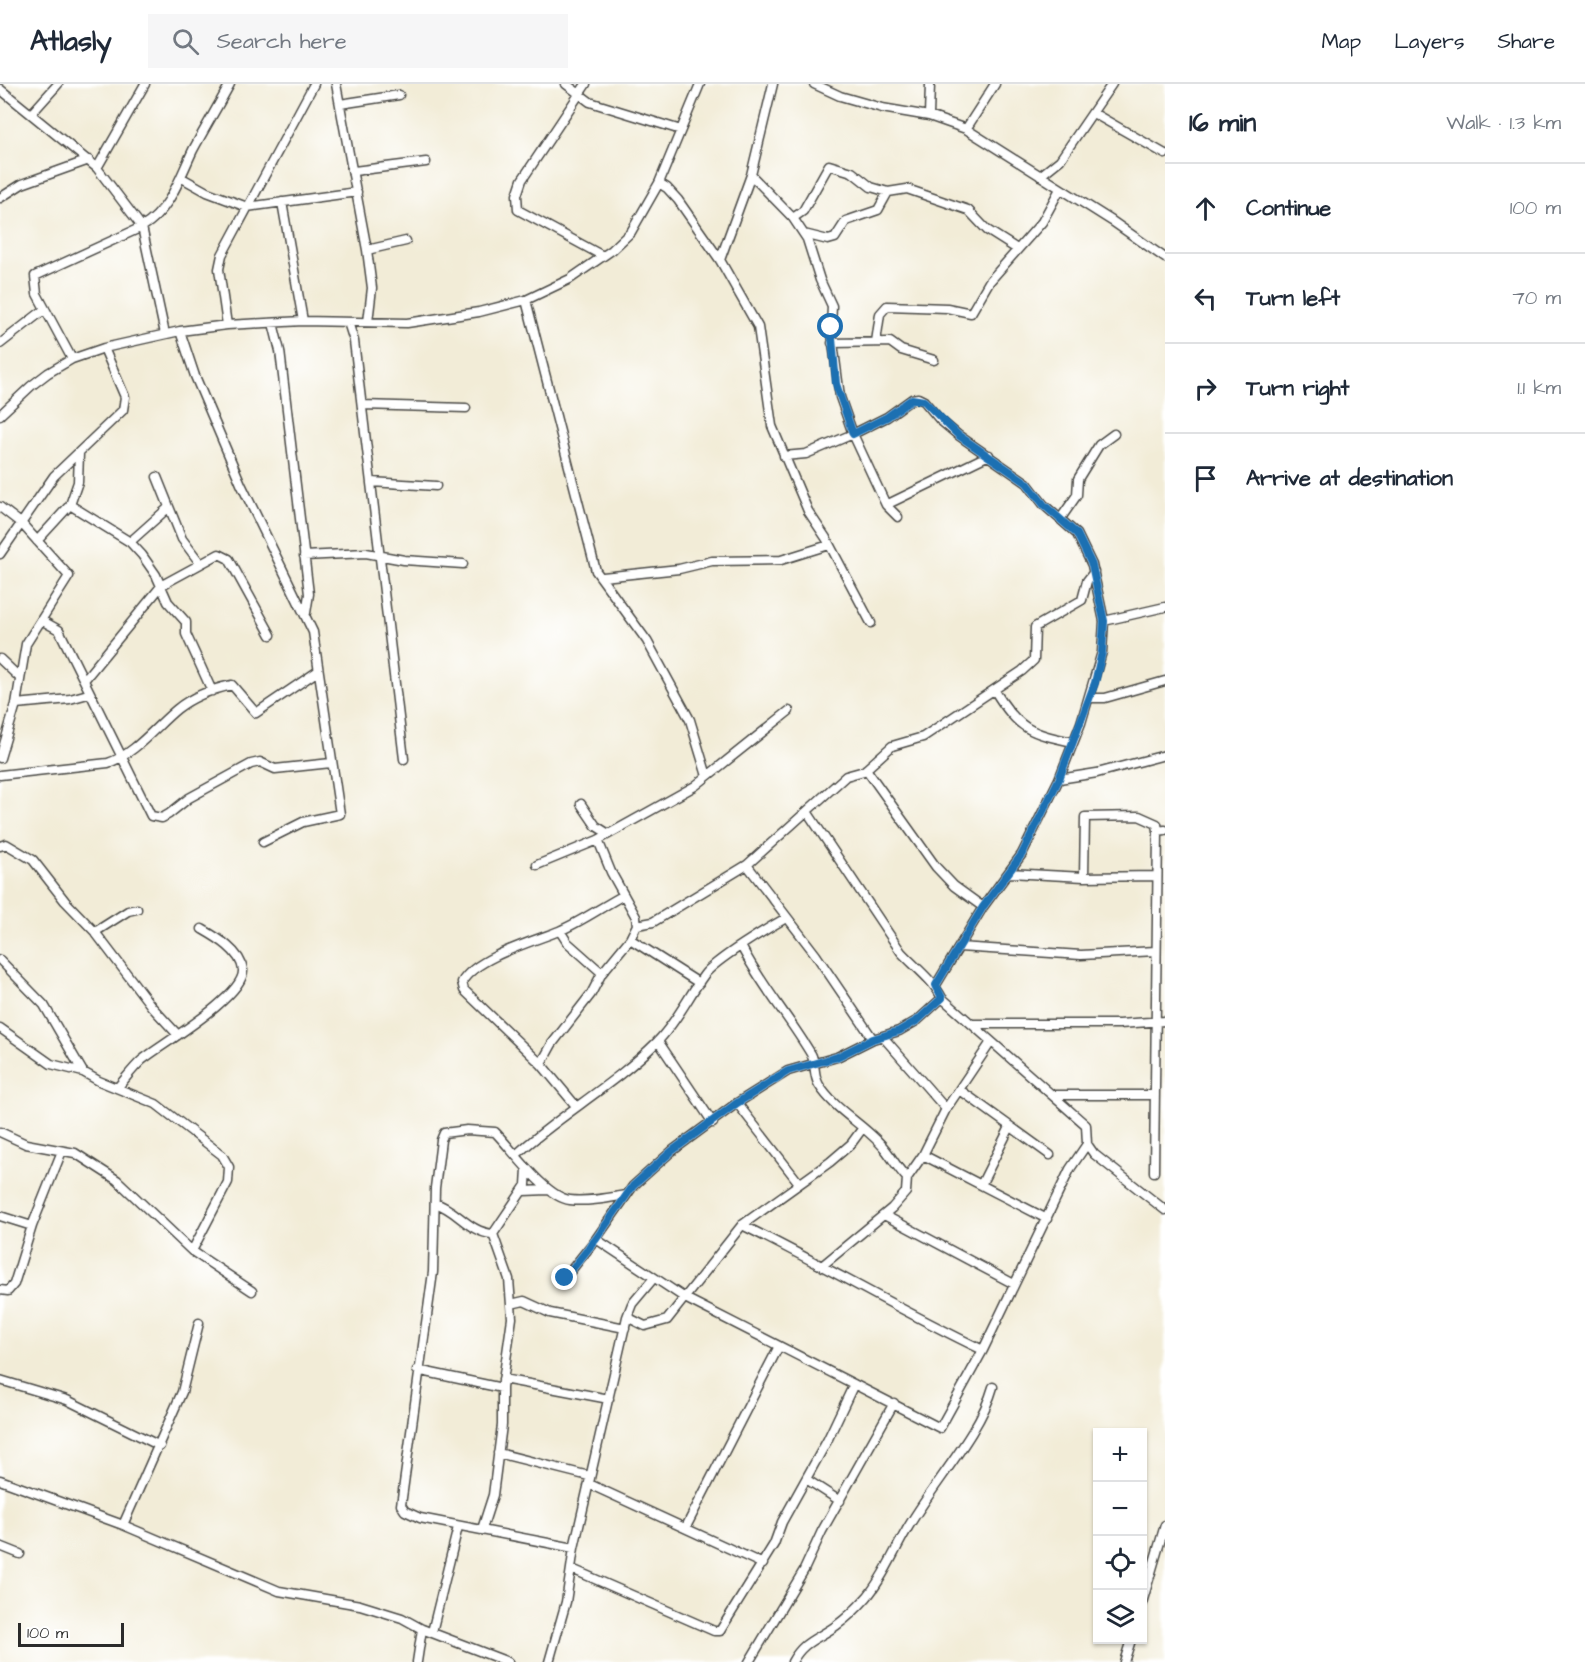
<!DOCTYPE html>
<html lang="en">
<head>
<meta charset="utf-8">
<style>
	:root { --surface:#fff; --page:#f6f6f7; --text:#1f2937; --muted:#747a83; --line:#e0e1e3 }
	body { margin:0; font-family:"Architects Daughter",sans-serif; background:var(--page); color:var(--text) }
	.controls { position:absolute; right:18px; bottom:18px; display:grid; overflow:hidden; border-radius:0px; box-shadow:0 2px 4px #0004 }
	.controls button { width:54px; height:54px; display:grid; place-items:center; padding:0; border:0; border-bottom:2px solid var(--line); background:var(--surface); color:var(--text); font:30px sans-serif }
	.scale { position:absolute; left:18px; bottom:15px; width:106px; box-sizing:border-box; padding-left:6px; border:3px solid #2b2b2b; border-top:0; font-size:16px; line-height:21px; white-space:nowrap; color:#2b2b2b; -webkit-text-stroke:4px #fff; paint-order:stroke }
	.stop { position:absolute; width:18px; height:18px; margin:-14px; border:4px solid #1f6fb2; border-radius:50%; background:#fff }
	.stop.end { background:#1f6fb2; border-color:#fff; box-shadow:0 2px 6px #0008 }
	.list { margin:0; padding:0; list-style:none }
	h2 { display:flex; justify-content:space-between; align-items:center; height:78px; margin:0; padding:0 24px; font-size:26px }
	h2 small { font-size:20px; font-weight:400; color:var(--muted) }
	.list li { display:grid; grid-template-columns:39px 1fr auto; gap:18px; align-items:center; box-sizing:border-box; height:90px; padding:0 24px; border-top:2px solid var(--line) }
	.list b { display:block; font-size:22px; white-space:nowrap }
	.list em { font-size:20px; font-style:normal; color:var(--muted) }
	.icon { flex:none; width:33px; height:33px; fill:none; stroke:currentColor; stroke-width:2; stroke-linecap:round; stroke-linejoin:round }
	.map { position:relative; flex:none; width:1165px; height:1578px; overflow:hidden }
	header { display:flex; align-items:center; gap:36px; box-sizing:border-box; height:84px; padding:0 30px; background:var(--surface); border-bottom:2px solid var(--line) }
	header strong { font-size:28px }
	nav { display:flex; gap:33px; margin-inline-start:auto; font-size:21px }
	.search { width:420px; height:54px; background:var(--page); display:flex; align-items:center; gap:15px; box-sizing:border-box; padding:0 21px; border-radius:0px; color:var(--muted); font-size:22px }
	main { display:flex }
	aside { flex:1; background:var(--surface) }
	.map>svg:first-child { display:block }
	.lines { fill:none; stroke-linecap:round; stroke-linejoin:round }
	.minor-casing { stroke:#494845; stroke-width:11 }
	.minor { stroke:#fff; stroke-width:8 }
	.route { stroke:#1f6fb2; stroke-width:8 }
</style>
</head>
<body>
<header>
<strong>Atlasly</strong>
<div class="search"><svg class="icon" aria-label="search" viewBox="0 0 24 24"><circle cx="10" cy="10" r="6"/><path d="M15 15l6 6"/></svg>Search here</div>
<nav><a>Map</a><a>Layers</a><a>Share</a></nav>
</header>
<main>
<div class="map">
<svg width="1165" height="1578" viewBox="0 0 1165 1578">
	<rect width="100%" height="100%" fill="#fff"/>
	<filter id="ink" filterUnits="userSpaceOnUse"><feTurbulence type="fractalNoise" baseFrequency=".0167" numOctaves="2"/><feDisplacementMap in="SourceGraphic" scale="12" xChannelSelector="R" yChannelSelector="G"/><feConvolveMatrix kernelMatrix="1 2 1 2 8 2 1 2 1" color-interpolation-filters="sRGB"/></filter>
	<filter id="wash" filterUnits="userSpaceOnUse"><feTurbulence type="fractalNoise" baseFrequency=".008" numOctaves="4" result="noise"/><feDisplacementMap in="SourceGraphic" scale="24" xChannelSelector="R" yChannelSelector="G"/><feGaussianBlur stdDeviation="1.35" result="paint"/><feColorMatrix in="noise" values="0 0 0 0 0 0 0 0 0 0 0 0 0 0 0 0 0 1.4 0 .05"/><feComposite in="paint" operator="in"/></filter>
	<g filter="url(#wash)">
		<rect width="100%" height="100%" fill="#f2ecd7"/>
	</g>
	<g filter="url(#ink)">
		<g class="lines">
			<g class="minor-casing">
				<path id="minor" d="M 336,0 L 367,166 L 372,204 L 368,238
					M 566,0 L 590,18 L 681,46
					M 586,0 L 522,96 L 517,111 L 518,126 L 603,172
					M 814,0 L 840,12 L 882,24 L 929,32 L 966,45 L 1112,137 L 1165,174
					M 0,5 L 97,84 L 142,143 L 165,250
					M 340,20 L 399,11
					M 32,29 L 58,0
					M 1093,29 L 1165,70
					M 929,32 L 930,0
					M 966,45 L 995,0
					M 97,84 L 145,0
					M 354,87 L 426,78
					M 751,91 L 793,134 L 807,155 L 820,196 L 832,222 L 831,243 L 840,313 L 853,350 L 886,421 L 898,433
					M 1040,92 L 1060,76 L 1112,0
					M 182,94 L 207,108 L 247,123 L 357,108
					M 659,99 L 667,104 L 678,116 L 720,176 L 758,243 L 772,342 L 808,427 L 826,454 L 871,539
					M 0,114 L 22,100 L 89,76
					M 282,118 L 303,237
					M 793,134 L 803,127 L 829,81 L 852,88 L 871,103 L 888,108 L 907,105 L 968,126 L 987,146 L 1017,165
					M 804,150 L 828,156 L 835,154 L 846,137 L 878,126 L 888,108
					M 367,166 L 406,157
					M 720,176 L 751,91 L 773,0
					M 526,216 L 596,487 L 647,557 L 690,636 L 707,692
					M 348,238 L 354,257 L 404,675
					M 273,239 L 280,267 L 309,510 L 306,529
					M 227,241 L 219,185 L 222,171 L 314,0
					M 180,247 L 195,292 L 241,400 L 313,548 L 340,730 L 303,738 L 263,758
					M 876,258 L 880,230 L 887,222 L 947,224 L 971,229 L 989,198 L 1042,138 L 1060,105
					M 832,259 L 890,258 L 901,266 L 934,276
					M 0,260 L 45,225
					M 72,275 L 37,210 L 35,192 L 142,143 C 170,127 180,93 193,66 C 205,44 218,22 230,0
					M 362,321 L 466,324
					M 0,331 L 31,302 L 48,289 L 72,275 L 104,264 L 180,247 L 227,241 L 303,237 L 407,239 L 479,228 L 526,216 L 570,195 L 612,166 L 631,148 L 659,99 L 700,0
					M 784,372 L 806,370 L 853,350 L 887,333 L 912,315 L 918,314 L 924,317 L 940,336 L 958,351 L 1027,399 L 1044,421 L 1077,450 L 1092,481 L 1104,537 L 1102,568 L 1081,639 L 1059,695 L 1022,770 L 983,823 L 936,901
					M 157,393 L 182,455 L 200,479
					M 371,398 L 436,402
					M 70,421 L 78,398 L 79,369
					M 886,421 L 989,371
					M 0,423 L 22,440 L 69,492 L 26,560 L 16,620 L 0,674
					M 1061,434 L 1077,411 L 1078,395 L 1099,361 L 1114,350
					M 37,457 L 70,421 L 130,458 L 142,471 L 156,491 L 168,518 L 186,538 L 186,550 L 212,607
					M 130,458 L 168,424
					M 0,470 L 54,392 L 123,326 L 125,313 L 104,264
					M 304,472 L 366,469 L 404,476 L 463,480
					M 603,493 L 679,485 L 712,477 L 781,476 L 829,461
					M 41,536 L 59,546 L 151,732 L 162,734 L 169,730 L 189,714 L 251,680 L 260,678 L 275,685 L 331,679
					M 1104,537 L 1165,523
					M 0,575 L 19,593
					M 85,595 L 162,501 L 219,470 L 229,475 L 271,551
					M 995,607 C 1019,646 1030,649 1073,658
					M 1090,614 L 1105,614 L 1165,597
					M 16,620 L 70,615 L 88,610
					M 866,685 L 936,783 L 954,802 L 983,823
					M 0,691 L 108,679 C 135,670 155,643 177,625 C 192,613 213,605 232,601 L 256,629 L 318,587
					M 1059,695 L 1097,689 L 1165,671
					M 581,720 L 596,742 L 607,749
					M 808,729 L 901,868 C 915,883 933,896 942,914 L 1086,1041 L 1087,1060 L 1094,1070 L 1165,1126
					M 598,756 L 611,788 L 636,833 L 637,841
					M 0,762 L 6,760 L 33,776 L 65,817 L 95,848 L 152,923 L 178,951
					M 537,781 L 598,756 L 695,702 L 789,627
					M 747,781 L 816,871 L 873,955
					M 1009,789 L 1084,793 L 1156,792
					M 1084,793 L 1085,733 L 1139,732 L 1157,740 L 1158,747 L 1165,746
					M 560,847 L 567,858 L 602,889
					M 95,848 L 128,827 L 137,825
					M 630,855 L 699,899
					M 741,862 C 761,901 789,933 811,970 C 816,979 813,991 819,1001 C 835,1027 867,1042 885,1065 C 893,1075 898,1085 907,1094
					M 959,863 L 1081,871 L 1156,867
					M 0,876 L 44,921 L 83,988
					M 973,940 L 1119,940 L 1165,937
					M 0,944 L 51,980 L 83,988 L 99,997 L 156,1020 L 222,1071 L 229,1083 L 228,1098 L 192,1167
					M 884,954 L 946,1025
					M 658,957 L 713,1039
					M 541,980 L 552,960 L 591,910 L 602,889 L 630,855 L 637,841 L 653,838 L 747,781 L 846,692 L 864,687 L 892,662 L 923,653 L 1022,587 L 1034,576 L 1035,543 L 1082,516 L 1087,497 L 1094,488
					M 118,1003 C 126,994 133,984 142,976 C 162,960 245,912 243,886 C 241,867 216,853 202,845
					M 960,1006 L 1050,1071
					M 1054,1011 L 1155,1011
					M 737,1019 L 799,1099
					M 576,1022 L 541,980 L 464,906 L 462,898 C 475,874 534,857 559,847 C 581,838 603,822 624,811
					M 0,1048 L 26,1060 L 75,1069 L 117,1096 L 192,1167 L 252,1207
					M 517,1070 C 561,1030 614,1001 657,958 C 676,939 688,913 704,891 C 715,876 768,844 786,834
					M 923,1071 L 1047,1135
					M 1154,1088 L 1158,747
					M 982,1099 L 1010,1043
					M 523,1107 L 548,1106
					M 435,1119 C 458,1126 468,1148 493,1150
					M 884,1131 L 1014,1200
					M 0,1132 L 32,1142
					M 742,1141 C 824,1181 901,1227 983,1266
					M 596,1155 L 685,1214 L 940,1344 L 983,1266 L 1070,1085 L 1087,1060
					M 823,1181 L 892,1124 L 906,1108 L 907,1094 L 923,1071 L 946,1025 L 991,958
					M 565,1194 L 596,1155 L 633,1102 L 672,1067 L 737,1019 L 788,987 L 837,973 L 873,955 L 899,947 L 918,936 L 942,914
					M 0,1206 L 8,1207 L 14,1200 L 32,1142 L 62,1067
					M 511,1220 L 524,1217 L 550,1229 L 625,1244
					M 627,1233 L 645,1242 L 667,1236 L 742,1141 L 830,1078 L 851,1060 L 862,1045
					M 417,1286 L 502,1304
					M 503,1295 L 609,1315
					M 0,1296 L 67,1316 L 160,1362
					M 498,1369 L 589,1392
					M 806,1395 L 840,1417
					M 0,1396 L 123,1441 L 279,1507 L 360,1521 L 402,1534 L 422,1545 L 508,1578
					M 589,1400 L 763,1480
					M 123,1441 L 182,1308 L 199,1239
					M 686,1443 L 779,1262
					M 482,1445 L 493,1411 L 502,1341 L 502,1304 L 512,1234 L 509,1195 L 493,1150 L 526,1101 L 527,1085
					M 0,1462 L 20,1470
					M 574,1464 L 420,1434 L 405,1427 L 401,1421 L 433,1188 L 435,1104 L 441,1056 L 444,1049 L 467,1046 L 495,1048 C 513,1066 545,1113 570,1116 C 588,1118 608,1114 626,1111
					M 572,1485 L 714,1547 L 720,1547 L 774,1460 L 782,1438 L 827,1357 L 854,1300
					M 1142,1519 L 1165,1441
					M 432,1548 L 458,1443
					M 417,1578 L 422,1545
					M 549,1578 L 566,1518 L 574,1464 L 627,1233 L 632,1220 L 653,1195
					M 749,1578 L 804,1486 L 822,1447 L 894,1319
					M 792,1578 C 804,1556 818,1555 837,1541 C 847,1534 858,1523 867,1513 C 884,1493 893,1469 906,1447 C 930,1403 980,1350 993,1303
					M 1124,1578 L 1131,1556"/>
			</g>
			<use href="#minor" class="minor"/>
		</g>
	</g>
	<g class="lines" filter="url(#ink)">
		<path class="route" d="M 565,1194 L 596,1155 L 633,1102 L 672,1067 L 737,1019 L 788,987 L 837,973 L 873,955 L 899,947 L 918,936 L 942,914 L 936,901 L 983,823 L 1022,770 L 1059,695 L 1095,599 L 1102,568 L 1104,537 L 1092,481 L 1077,450 L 1044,421 L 1027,399 L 958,351 L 924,317 L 912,315 L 887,333 L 853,350 L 836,300 L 831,243"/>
	</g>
</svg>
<div class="controls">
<button>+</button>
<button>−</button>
<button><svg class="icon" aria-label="locate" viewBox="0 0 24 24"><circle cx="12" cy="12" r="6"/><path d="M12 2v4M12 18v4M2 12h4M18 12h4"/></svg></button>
<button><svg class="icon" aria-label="layers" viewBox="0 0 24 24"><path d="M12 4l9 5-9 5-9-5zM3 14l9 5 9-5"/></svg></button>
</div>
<div class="scale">100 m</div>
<div class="stop" style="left:831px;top:243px"></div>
<div class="stop end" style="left:565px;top:1194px"></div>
</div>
<aside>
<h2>16 min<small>Walk · 1.3 km</small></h2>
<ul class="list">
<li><svg class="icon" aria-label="ahead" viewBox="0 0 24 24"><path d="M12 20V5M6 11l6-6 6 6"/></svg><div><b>Continue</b></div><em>100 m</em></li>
<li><svg class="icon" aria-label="left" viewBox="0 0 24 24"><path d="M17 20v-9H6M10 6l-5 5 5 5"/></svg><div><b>Turn left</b></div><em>70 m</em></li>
<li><svg class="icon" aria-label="right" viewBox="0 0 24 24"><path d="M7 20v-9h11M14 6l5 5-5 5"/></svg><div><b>Turn right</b></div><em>1.1 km</em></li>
<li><svg class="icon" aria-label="arrive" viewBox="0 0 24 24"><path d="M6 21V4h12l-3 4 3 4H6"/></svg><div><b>Arrive at destination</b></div></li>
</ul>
</aside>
</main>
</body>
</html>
